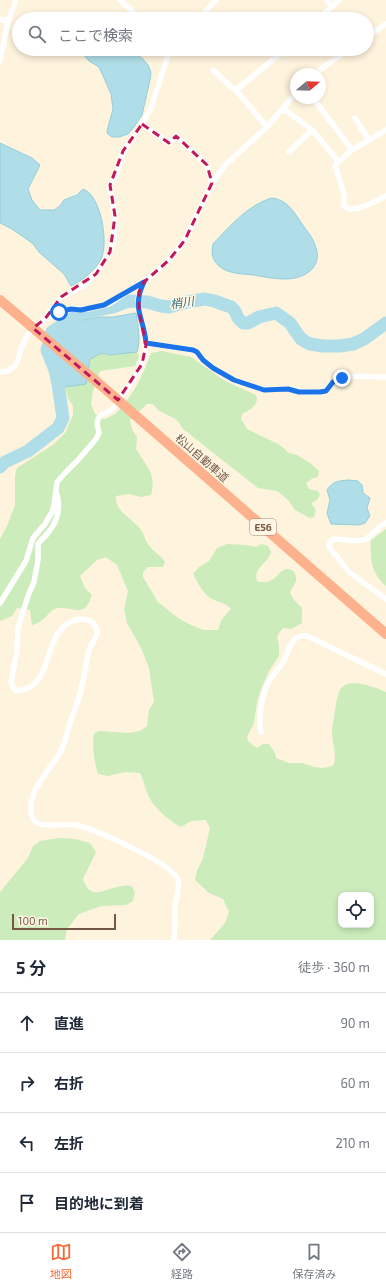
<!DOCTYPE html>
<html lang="ja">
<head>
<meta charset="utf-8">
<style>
	:root { --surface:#fff; --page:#f6f6f7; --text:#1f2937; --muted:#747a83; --line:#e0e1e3; --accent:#f36a36 }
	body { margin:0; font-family:"Exo 2","Noto Sans JP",sans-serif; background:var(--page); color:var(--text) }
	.controls { position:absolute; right:12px; bottom:12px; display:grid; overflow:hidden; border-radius:8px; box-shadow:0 2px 6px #0003 }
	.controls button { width:36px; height:36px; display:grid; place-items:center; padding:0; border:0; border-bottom:1px solid var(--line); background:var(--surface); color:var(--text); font:20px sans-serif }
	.compass { position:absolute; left:290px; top:68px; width:36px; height:36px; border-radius:50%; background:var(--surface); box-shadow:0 2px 6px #0003; rotate:71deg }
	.scale { position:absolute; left:12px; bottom:10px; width:104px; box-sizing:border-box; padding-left:4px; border:2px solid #755844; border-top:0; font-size:11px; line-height:14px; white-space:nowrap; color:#755844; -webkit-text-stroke:3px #fff6e5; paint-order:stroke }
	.stop { position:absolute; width:12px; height:12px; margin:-9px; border:3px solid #1a73e8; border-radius:50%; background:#fff }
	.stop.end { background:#1a73e8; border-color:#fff; box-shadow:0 1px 4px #0008 }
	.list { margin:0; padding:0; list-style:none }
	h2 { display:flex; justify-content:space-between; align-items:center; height:52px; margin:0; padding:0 16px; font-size:17px }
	h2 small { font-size:13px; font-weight:400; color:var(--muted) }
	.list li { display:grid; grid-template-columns:26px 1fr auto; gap:12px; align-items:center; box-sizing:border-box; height:60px; padding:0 16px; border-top:1px solid var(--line) }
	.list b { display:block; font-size:15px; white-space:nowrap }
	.list em { font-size:13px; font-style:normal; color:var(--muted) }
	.icon { flex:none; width:22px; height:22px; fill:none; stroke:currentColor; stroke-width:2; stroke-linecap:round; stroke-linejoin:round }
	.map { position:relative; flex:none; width:386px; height:940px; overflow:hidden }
	.search { position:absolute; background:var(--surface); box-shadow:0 2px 6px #0003; left:12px; right:12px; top:12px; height:44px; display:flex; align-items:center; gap:10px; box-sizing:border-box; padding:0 14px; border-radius:22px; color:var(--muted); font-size:15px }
	.sheet { height:292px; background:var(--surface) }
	nav { display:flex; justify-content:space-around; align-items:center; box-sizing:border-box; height:56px; border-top:1px solid var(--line); background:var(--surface); font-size:11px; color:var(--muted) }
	nav a { display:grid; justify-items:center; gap:2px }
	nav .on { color:var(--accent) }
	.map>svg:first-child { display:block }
	.green { fill:#ccecbb; fill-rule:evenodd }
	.water { fill:#b0dee8; stroke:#96cddb }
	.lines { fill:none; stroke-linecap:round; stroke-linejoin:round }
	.river { stroke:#b0dee8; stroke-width:13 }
	.street { stroke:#fff; stroke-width:5.5 }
	.highway { stroke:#feb18d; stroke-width:10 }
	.route { stroke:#1a73e8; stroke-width:5 }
	.marked { fill:none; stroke:#c2185b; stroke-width:3; stroke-dasharray:8 5; stroke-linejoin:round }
	.labels { text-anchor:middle; stroke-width:3; stroke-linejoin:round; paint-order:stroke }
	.shield { fill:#fff6e5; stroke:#9e8774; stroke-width:1 }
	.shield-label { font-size:10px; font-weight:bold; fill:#755844 }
	.street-label { font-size:11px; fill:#755844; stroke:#fff6e5 }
	.water-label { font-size:12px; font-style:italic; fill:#397383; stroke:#fff6e5 }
</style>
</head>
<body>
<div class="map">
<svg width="386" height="940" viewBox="0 0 386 940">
	<rect width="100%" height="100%" fill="#fef3dd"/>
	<path class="green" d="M 162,351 L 191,357 L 225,381 L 256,395 C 260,405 250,410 242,414 L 241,419 L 247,429 L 280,445 L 289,453 L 297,455 L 310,463 L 319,471 L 318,477 L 313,478 L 306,483 L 309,489 L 318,491 L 320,494 L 317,500 L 311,503 L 316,510 L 314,517 L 310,518 L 295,510 L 288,500 L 277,491 L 258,488 L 183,429 L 177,420 L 158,410 L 153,404 L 147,404 L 130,420 L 132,429 L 137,437 L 136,449 C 146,466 157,474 151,495 L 141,497 L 129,494 L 116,496 C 114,511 133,519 141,530 C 144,534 145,540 148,544 C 153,552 161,555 165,562 L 163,567 L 148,567 L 143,572 L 143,577 L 158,602 L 178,618 L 191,625 L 204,630 L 218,630 L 222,619 L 231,609 C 226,603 221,603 214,600 C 204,596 198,583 193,574 L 199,567 L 209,561 L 217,548 L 227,544 L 246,545 L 256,547 L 261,544 L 268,546 L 271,552 C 267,565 253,567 257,581 C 261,582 266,583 270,581 C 275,579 278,574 282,571 C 290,566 297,571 296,581 C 295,584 292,588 290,592 L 293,599 L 302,608 L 302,623 L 291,629 L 283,628 L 277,636 L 279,646 L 279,656 L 269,671 L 261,689 L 257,703 L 254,723 L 247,737 L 248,741 L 257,748 L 263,744 L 269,744 L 275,753 L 276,758 L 289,763 L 302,763 L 314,767 L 323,768 L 333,766 C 338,754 332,745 332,732 C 332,725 334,718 335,711 C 336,704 337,696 340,690 C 348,676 375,687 386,692 L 386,940 L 210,940 L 225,923 L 229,912 L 223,899 L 209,893 L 195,880 L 197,871 L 203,858 L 210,828 L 206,820 L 191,821 L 181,827 C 171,822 154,808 149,797 C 145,789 144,781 140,773 L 125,772 L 108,776 L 98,774 C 94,760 92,748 94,733 L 100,731 L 128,733 L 140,731 L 147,726 L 149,710 L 154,702 L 149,668 L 141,648 L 127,623 L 124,609 L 128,591 L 117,565 L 106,557 L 97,560 L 80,576 L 85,588 L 92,595 C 83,624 69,601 53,610 C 48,613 45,619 41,621 C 38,623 35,624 32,625 L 30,610 L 17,608 L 12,616 L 0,621 L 0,539 L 7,526 L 15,505 L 15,475 L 17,468 L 54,444 L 65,433 L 73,415 L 73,406 L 68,398 L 65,387 L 86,384 L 90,359 L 102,353 L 110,355 L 137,352 L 139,356 L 135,366 L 100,371 L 93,391 L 91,404 L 95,414 L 104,419 C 109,417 115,415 118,411 C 133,396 144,373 151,353 ZM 341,895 L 371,895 L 371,925 L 341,925 Z
		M 386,529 L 386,586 C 371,574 370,558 371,540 Z
		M 59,838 L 75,839 L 90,843 L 96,852 L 83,879 C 90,903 107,887 123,886 C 126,885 129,886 132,886 L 135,893 L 133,901 L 126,905 L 101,906 L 79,914 L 67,929 L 65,940 L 0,940 L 0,892 L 28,858 L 33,846 L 40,841 Z"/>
	<path class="water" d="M 82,49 L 128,49 L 142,58 L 148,65 L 151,72 L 150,80 L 142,115 L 134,127 L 128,134 L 119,137 L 112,137 L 108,134 L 107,131 L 113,109 L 111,94 L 99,67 L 89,61 L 84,55 Z
		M 0,143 L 32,158 L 40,165 L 28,189 L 32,200 L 40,210 L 54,210 L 60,206 L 64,200 L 77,195 L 83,189 C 101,195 109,243 101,259 C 95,271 83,280 71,286 L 64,274 L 39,252 L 34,245 L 28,240 L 12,229 L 0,223 Z
		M 271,198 C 287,199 294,212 302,224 C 307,231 313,238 315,245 C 324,267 305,279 285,279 C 275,279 265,277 254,275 C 243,274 228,274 219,266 C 212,260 211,253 213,244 C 230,226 247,206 271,198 Z
		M 136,313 C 138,325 141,340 137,352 L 110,355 L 102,353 L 90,359 L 86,384 L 65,387 L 59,367 L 53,353 L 55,337 L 72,324 L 82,320 L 100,317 L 113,317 Z
		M 349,480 L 358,481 L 362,485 L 363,493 L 370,498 L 367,508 L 370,516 L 365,523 L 359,525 L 331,524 L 327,513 L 330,500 L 327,490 C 333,481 338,481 349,480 Z"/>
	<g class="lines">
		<path class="river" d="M 0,467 L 5,462 L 28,451 L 58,428 L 63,418 L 58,384 L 55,370 L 47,350 L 52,332 L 79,314 L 113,307 L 129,301 L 147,302 L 161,306 L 169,307 L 187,302 L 205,299 L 214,301 L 231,307 L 235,311 L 238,318 L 243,323 L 248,323 L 259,317 L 276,313 L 290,323 L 301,339 L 310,344 L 323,346 L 340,346 L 353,344 L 364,339 L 386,323"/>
		<path class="street" d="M 120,0 L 141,19
			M 326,0 L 333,6
			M 0,19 L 8,21
			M 198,19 L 216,0
			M 319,19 L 339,0
			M 367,37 L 386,24
			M 170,49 L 151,108 L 142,124 L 169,143 L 176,136 L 207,165 L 212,183
			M 0,61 L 8,21 L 16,0
			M 213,70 L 231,87 L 236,90 L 267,127
			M 314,74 L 349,49
			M 236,90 L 286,49
			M 313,98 L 352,150 L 386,130
			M 284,109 L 312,130 L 338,161
			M 355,118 L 369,140
			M 352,150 L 335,165 L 344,194 L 344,206 C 353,215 377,200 386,196
			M 289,152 L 312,130
			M 45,318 L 61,297 L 83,286 L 96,274 L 110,252 L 114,238 L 115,216 L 110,185 L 117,173 L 123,151 L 142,124
			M 146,343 L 193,350 C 201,354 206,363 213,368 C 228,377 246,387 264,389 C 272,391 280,388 288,389 C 300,390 308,395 321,392 C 329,391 330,382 337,380 C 352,374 371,377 386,377
			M 0,372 L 8,371 L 15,366 L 18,360 L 21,348 L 28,334 L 45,319 L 71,309 L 88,309 L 109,304 L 151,276 L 169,260 L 185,240 L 212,183 L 227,163 L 267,127 L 296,93
			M 56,491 C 61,506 58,521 48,533 C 45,537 41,539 38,544 L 38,560 L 34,582 L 28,596 L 18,628 L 17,651 L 11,682 L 13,687 L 16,691 C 58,688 39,630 76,620 C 81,618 88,619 93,623 C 96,626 98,630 97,634 C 96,639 91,644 89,650 C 86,661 85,674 82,685 C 80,697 75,709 71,720 C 68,729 66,740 62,749 C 52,769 28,788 31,813 C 32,818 34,823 40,824 C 51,827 64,823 76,825 C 93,828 174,864 178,880 C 180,888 176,899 175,907 C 175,918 175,929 174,940
			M 386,523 C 377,526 372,538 363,540 C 358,542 341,539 334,539 L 330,542 L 329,547 L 349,572 L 386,599
			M 0,603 L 26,561 L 33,538 L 45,524 L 52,512 L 54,505 L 57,482 L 65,473 L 78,460 L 96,439 L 99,433 L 97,424 L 98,419 L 102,414 L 108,412 L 114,407 C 126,390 146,366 146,345 C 147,319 130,311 143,282
			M 261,732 C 258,716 262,692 271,678 C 275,672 281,667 284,660 C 290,649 291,634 307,636 L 386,674"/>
		<path class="highway" d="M 0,300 L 103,387 L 386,634"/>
	</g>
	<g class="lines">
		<path class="route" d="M 59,312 L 71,309 L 81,310 L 104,305 L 144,282 C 131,309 144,317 146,343 L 193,350 L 197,352 L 203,360 L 213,368 L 234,380 L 264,390 L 288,389 L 299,392 L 320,392 L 326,391 L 333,382 L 342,378"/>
	</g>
	<path class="marked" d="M 142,124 L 169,143 L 176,136 L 207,165 L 212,183 L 185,240 L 169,260 L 144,282 L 139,292 L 139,311 L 146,345 L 142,364 L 118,400 L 33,328 L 45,319 L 61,297 L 96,274 L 110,252 L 115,216 L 110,185 L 123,151 Z"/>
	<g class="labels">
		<rect class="shield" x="250" y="519" width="26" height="16" rx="3"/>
		<g class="shield-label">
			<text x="263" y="531">E56</text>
		</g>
		<g class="street-label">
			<text transform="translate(202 458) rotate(41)" y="4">松山自動車道</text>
		</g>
		<g class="water-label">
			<text transform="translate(182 303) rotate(-8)" y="4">梢川</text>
		</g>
	</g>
</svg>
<div class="controls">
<button><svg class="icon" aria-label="locate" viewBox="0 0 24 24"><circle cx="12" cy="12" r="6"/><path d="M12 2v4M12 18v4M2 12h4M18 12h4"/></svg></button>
</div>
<svg class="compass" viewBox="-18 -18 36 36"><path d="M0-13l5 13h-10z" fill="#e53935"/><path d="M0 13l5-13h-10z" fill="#747a83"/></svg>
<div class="scale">100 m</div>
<div class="stop" style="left:59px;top:312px"></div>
<div class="stop end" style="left:342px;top:378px"></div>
<div class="search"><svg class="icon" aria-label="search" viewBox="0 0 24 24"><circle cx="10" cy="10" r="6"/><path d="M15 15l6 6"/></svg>ここで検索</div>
</div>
<section class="sheet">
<h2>5 分<small>徒歩 · 360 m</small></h2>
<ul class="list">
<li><svg class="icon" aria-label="ahead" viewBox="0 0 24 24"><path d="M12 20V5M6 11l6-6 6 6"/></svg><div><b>直進</b></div><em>90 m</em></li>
<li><svg class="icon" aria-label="right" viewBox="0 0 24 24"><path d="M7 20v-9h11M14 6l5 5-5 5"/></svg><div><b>右折</b></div><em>60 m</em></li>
<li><svg class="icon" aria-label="left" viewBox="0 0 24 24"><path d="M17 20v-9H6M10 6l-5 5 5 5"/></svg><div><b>左折</b></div><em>210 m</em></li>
<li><svg class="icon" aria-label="arrive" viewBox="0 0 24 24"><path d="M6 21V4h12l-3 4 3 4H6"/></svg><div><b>目的地に到着</b></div></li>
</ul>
</section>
<nav>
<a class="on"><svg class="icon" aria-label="map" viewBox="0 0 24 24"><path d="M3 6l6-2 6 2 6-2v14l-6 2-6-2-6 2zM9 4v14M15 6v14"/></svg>地図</a>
<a><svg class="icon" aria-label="directions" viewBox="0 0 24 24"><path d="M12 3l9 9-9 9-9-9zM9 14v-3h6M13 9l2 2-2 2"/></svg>経路</a>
<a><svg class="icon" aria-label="saved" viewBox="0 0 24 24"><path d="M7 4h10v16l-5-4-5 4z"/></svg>保存済み</a>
</nav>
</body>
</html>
